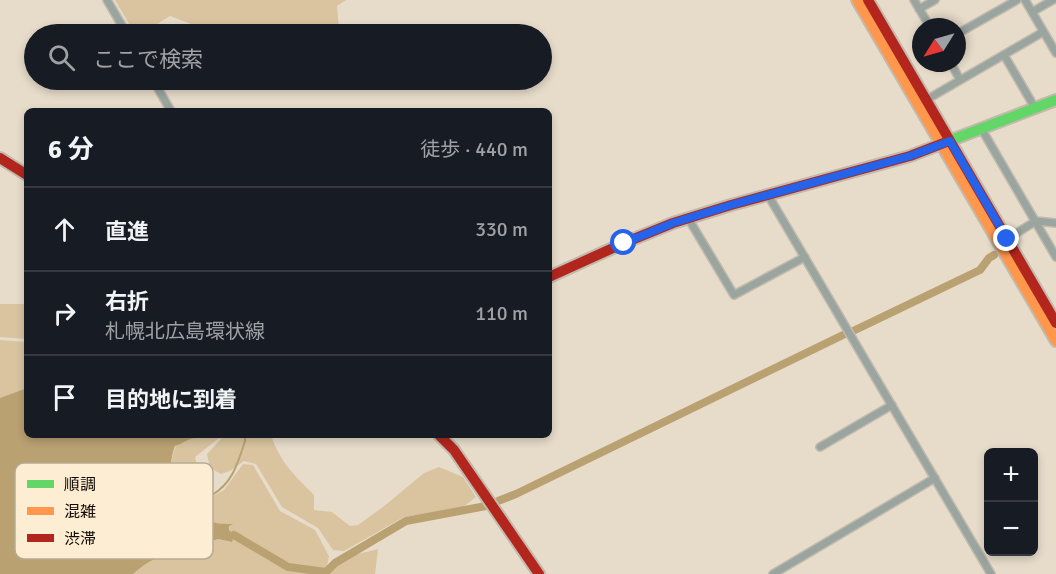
<!DOCTYPE html>
<html lang="ja">
<head>
<meta charset="utf-8">
<style>
	:root { --surface:#171b24; --page:#20242c; --text:#f1f3f6; --muted:#9ea1a6; --line:#363941 }
	body { margin:0; font-family:Signika,"Noto Sans JP",sans-serif; background:var(--page); color:var(--text) }
	.controls { position:absolute; right:18px; bottom:18px; display:grid; overflow:hidden; border-radius:9px; box-shadow:0 3px 9px #0003 }
	.controls button { width:54px; height:54px; display:grid; place-items:center; padding:0; border:0; border-bottom:2px solid var(--line); background:var(--surface); color:var(--text); font:30px sans-serif }
	.compass { position:absolute; left:912px; top:18px; width:54px; height:54px; border-radius:50%; background:var(--surface); box-shadow:0 3px 9px #0003; rotate:233deg }
	.stop { position:absolute; width:18px; height:18px; margin:-14px; border:4px solid #2563eb; border-radius:50%; background:#fff }
	.stop.end { background:#2563eb; border-color:#fff; box-shadow:0 2px 6px #0008 }
	.list { margin:0; padding:0; list-style:none }
	h2 { display:flex; justify-content:space-between; align-items:center; height:78px; margin:0; padding:0 24px; font-size:26px }
	h2 small { font-size:20px; font-weight:400; color:var(--muted) }
	.list li { display:grid; grid-template-columns:39px 1fr auto; gap:18px; align-items:center; box-sizing:border-box; height:84px; padding:0 24px; border-top:2px solid var(--line) }
	.list b { display:block; font-size:22px; white-space:nowrap }
	.list p { margin:0; font-size:20px; white-space:nowrap; color:var(--muted) }
	.list em { font-size:20px; font-style:normal; color:var(--muted) }
	.icon { flex:none; width:33px; height:33px; fill:none; stroke:currentColor; stroke-width:2; stroke-linecap:round; stroke-linejoin:round }
	.map { position:relative; flex:none; width:1056px; height:574px; overflow:hidden }
	.search { position:absolute; background:var(--surface); box-shadow:0 3px 9px #0003; left:24px; top:24px; width:528px; height:66px; display:flex; align-items:center; gap:15px; box-sizing:border-box; padding:0 21px; border-radius:33px; color:var(--muted); font-size:22px }
	.panel { position:absolute; background:var(--surface); box-shadow:0 3px 9px #0003; left:24px; top:108px; width:528px; height:330px; border-radius:9px }
	.map>svg:first-child { display:block }
	.green { fill:#d9c49f }
	.water { fill:#baa172 }
	.lines { fill:none; stroke-linecap:round; stroke-linejoin:round }
	.stream { stroke:#baa172; stroke-width:2 }
	.canal { stroke:#baa172; stroke-width:8 }
	.street-casing { stroke:#c2baad; stroke-width:10 }
	.fast-casing { stroke:#c2baad; stroke-width:14 }
	.slow-casing { stroke:#c2baad; stroke-width:14 }
	.jam-casing { stroke:#c2baad; stroke-width:14 }
	.street { stroke:#9ba5a0; stroke-width:7 }
	.fast { stroke:#63d668; stroke-width:10 }
	.slow { stroke:#ff974d; stroke-width:10 }
	.jam { stroke:#b3261e; stroke-width:10 }
	.route { stroke:#2563eb; stroke-width:8 }
	.key { fill:#fdeed3; stroke:#b6aa94; stroke-width:1.5 }
	.key-label { font-size:16px; fill:#110a02 }
</style>
</head>
<body>
<div class="map">
<svg width="1056" height="574" viewBox="0 0 1056 574">
	<rect width="100%" height="100%" fill="#e7dcca"/>
	<path class="green" d="M 115,0 L 346,0 L 337,6 L 339,29 L 329,34 L 291,34 L 289,33 L 286,34 L 204,34 L 199,27 L 170,16 L 141,34 L 135,34 Z
		M 0,304 L 27,304 L 27,339 L 0,337 Z
		M 0,340 L 27,342 L 27,388 L 1,398 L 0,398 Z
		M 206,435 L 220,435 L 219,438 L 195,457 L 202,485 L 213,496 L 224,490 L 243,464 L 253,465 L 280,511 L 315,530 L 329,556 L 326,572 L 354,555 L 378,549 L 375,574 L 133,574 C 146,562 162,554 178,549 L 185,536 L 197,534 L 203,544 L 218,539 L 231,542 L 229,526 C 200,522 210,515 194,499 C 190,495 186,493 182,490 C 169,479 169,461 176,446 C 180,445 183,442 188,440 C 194,437 200,439 206,435 Z
		M 222,435 L 271,435 C 280,462 294,475 314,495 L 314,510 L 332,512 L 350,526 L 358,525 L 383,507 L 424,473 L 439,467 L 463,477 L 476,497 L 462,508 L 404,517 L 344,551 L 333,550 L 318,528 L 282,507 L 256,464 L 244,461 L 230,471 L 221,474 L 210,468 L 207,454 L 221,439 Z"/>
	<path class="water" d="M 27,388 L 27,435 L 206,435 C 200,439 194,437 188,440 C 183,442 180,445 175,446 C 169,461 169,479 182,490 C 187,494 193,496 197,502 C 212,521 204,524 233,524 L 229,526 L 229,530 L 234,535 L 232,542 L 218,539 L 203,544 L 197,534 L 185,536 L 178,549 C 162,554 146,562 133,574 L 0,574 L 0,398 Z"/>
	<g class="lines">
		<path class="stream" d="M 193,502 C 199,499 207,498 212,495 C 233,483 238,462 245,441 L 245,435"/>
		<path class="canal" d="M 851,332 L 980,270 L 989,258 L 994,255
			M 498,501 L 516,494 L 845,334
			M 234,535 L 288,567 L 326,572 L 335,563 L 406,521 L 486,506"/>
		<g class="street-casing">
			<path id="street" d="M 107,0 L 127,34
				M 914,0 L 930,27
				M 1025,0 L 1056,53
				M 919,9 L 935,0
				M 1032,12 L 1053,0
				M 957,34 L 1017,0
				M 1004,55 L 1035,108
				M 951,63 L 960,80
				M 153,80 L 171,111
				M 926,100 L 1043,32
				M 981,128 L 1056,257
				M 768,195 L 991,574
				M 688,218 L 734,295 L 805,257
				M 1007,239 L 1036,221 L 1056,223
				M 820,447 L 892,405
				M 773,574 L 935,478"/>
		</g>
		<g class="fast-casing">
			<path id="fast" d="M 949,141 L 1056,100"/>
		</g>
		<g class="slow-casing">
			<path id="slow" d="M 857,0 L 1056,341"/>
		</g>
		<g class="jam-casing">
			<path id="jam" d="M 868,0 L 1056,323
				M 0,158 L 27,175
				M 549,277 L 624,243 L 673,223 L 731,205 L 910,156 L 949,141
				M 439,435 L 454,450 L 539,574"/>
		</g>
		<use href="#street" class="street"/>
		<use href="#fast" class="fast"/>
		<use href="#slow" class="slow"/>
		<use href="#jam" class="jam"/>
	</g>
	<g class="lines">
		<path class="route" d="M 624,243 L 673,223 L 731,205 L 910,156 L 950,141 L 1007,239"/>
	</g>
	<rect x="15" y="463" width="198" height="96" rx="9" class="key"/>
	<rect x="27" y="480" width="27" height="8" fill="#63d668"/>
	<rect x="27" y="507" width="27" height="8" fill="#ff974d"/>
	<rect x="27" y="534" width="27" height="8" fill="#b3261e"/>
	<g class="key-label">
		<text x="64" y="490">順調</text>
		<text x="64" y="517">混雑</text>
		<text x="64" y="544">渋滞</text>
	</g>
</svg>
<div class="controls">
<button>+</button>
<button>−</button>
</div>
<svg class="compass" viewBox="-18 -18 36 36"><path d="M0-13l5 13h-10z" fill="#e53935"/><path d="M0 13l5-13h-10z" fill="#9ea1a6"/></svg>
<div class="stop" style="left:624px;top:243px"></div>
<div class="stop end" style="left:1007px;top:239px"></div>
<div class="search"><svg class="icon" aria-label="search" viewBox="0 0 24 24"><circle cx="10" cy="10" r="6"/><path d="M15 15l6 6"/></svg>ここで検索</div>
<section class="panel">
<h2>6 分<small>徒歩 · 440 m</small></h2>
<ul class="list">
<li><svg class="icon" aria-label="ahead" viewBox="0 0 24 24"><path d="M12 20V5M6 11l6-6 6 6"/></svg><div><b>直進</b></div><em>330 m</em></li>
<li><svg class="icon" aria-label="right" viewBox="0 0 24 24"><path d="M7 20v-9h11M14 6l5 5-5 5"/></svg><div><b>右折</b><p>札幌北広島環状線</p></div><em>110 m</em></li>
<li><svg class="icon" aria-label="arrive" viewBox="0 0 24 24"><path d="M6 21V4h12l-3 4 3 4H6"/></svg><div><b>目的地に到着</b></div></li>
</ul>
</section>
</div>
</body>
</html>
